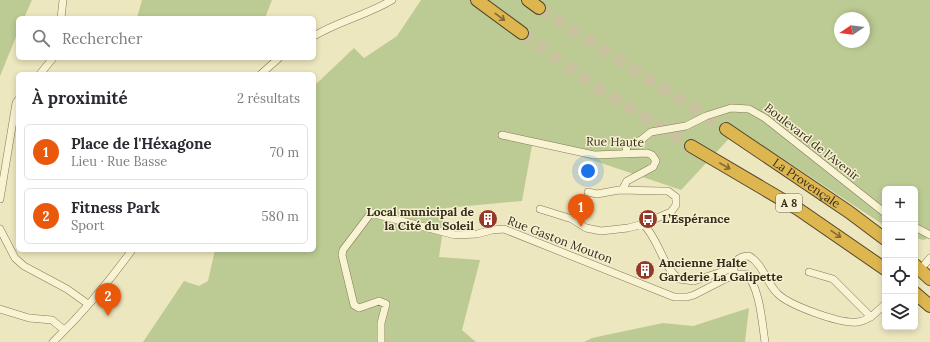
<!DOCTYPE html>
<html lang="fr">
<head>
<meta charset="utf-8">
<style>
	:root { --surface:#fff; --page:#f2f2f3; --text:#2b2b33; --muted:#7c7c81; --line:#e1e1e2; --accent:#ea580c }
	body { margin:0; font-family:Lora,serif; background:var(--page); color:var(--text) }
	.controls { position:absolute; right:12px; bottom:12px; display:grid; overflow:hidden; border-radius:6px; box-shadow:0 2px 6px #0003 }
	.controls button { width:36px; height:36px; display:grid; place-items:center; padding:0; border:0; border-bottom:1px solid var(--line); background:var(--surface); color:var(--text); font:20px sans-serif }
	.compass { position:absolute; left:834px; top:12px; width:36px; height:36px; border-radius:50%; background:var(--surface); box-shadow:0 2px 6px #0003; rotate:257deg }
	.you { position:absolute; left:588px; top:171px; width:14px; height:14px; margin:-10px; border:3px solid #fff; border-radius:50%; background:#1a73e8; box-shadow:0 0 0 6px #1a73e833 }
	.badge { display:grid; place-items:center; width:26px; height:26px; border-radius:50%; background:var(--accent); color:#fff; font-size:13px; font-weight:700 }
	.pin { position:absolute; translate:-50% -33px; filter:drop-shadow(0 1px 2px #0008) }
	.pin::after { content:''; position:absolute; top:21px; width:14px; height:12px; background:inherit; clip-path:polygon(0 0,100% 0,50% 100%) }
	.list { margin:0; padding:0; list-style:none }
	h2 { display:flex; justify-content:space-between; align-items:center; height:52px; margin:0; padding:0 16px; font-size:17px }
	h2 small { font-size:13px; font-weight:400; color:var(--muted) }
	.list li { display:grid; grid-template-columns:26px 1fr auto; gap:12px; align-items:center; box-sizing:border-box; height:56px; margin:0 8px 8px; padding:0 8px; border:1px solid var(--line); border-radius:6px }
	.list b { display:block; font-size:15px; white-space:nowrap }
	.list p { margin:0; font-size:13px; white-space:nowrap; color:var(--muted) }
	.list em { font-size:13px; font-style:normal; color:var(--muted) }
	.icon { flex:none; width:22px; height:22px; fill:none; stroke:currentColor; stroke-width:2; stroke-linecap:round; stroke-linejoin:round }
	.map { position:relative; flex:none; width:930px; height:342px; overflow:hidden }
	.search { position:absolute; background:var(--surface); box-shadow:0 2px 6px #0003; left:16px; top:16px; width:300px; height:44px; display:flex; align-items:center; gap:10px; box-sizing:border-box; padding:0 14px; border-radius:6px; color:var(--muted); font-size:15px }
	.panel { position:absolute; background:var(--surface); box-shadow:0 2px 6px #0003; left:16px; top:72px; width:300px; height:180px; border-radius:6px }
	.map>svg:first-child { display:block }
	.green { fill:#bccb93; fill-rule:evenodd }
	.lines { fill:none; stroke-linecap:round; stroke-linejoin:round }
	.motorway-tunnel { stroke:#c8c29e; stroke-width:12; stroke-dasharray:12 6; stroke-linecap:butt }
	.minor-casing { stroke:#867858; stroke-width:8 }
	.motorway-casing { stroke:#53452c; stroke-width:14 }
	.minor { stroke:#f8f3d2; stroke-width:7 }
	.motorway { stroke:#deb64f; stroke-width:12 }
	.oneway { stroke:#816a33 }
	.labels { text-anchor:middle; stroke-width:3; stroke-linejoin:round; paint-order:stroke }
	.shield { fill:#f5f0cf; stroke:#6f6752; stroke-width:1 }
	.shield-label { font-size:11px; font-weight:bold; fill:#352c1c }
	.street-label { font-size:12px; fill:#352c1c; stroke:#f5f0cf }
	.poi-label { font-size:12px; font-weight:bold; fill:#352c1c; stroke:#f5f0cf; text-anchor:start }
</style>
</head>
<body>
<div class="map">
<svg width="930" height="342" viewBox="0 0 930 342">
	<rect width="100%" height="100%" fill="#ede7bf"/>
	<path class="green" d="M 0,0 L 32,0 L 24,18 L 18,18 L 18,32 L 0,76 Z
		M 142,0 L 272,0 L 265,18 L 137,18 Z
		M 421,0 L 930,0 L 930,237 L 924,240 L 915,238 L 915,189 L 885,189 L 885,226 L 738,129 L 681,190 L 533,140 L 522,201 L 446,208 L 439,257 L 480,260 L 462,330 L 476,342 L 143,342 L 184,281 L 199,286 L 208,281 L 215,250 L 314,250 L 314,86 L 354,48 L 364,58 L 397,36 ZM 840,18 L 864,18 L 864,42 L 840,42 Z
		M 749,308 L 745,342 L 584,342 L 592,338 L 663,323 L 693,326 Z"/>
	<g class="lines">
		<path class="motorway-tunnel" d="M 539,8 L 726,129
			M 522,33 L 599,89 L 691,146"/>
		<g class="minor-casing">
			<path id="minor" d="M 61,18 L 63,0
				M 314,36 C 339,21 367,15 392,0
				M 40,74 L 53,58
				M 261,74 L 279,58
				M 502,135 L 594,155 L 647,153 L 652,155 L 656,161 L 653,167 L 627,181 L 622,190
				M 626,153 L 627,145 L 641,140 L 651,132 L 686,126 L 706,116 L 731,108 L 749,109 L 765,118 L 885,213
				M 0,199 L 16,103 L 18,100
				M 540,209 L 572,219 L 586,228 L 601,231 L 628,228 L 643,224 L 671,212 L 676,205 L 676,197 L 668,191 L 662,191 L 619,190 L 597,194 L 588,192
				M 643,224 C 659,239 662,266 679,279 L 694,281 L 733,268
				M 915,227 L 930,235
				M 0,229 L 15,258 L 24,266 L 67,289 L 88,304
				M 925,264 L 930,258
				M 809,272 L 833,279 L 871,317
				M 735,274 C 731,263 738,256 749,256 C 763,264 766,282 777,293 C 788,305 840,324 857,322 C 868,321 877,312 885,304
				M 0,309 L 29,318 L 52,320 L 64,330
				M 53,342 C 82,314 108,283 132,250
				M 381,342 L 381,323 L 386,304 L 379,301 L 359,308 L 354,305 L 342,255 L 343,250 L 371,213 L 455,235 L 477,234 L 492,230 L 504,229 L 674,297 L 687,297 L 694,295 L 735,274 L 746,274 C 760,287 762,323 765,342"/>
		</g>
		<g class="motorway-casing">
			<g id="motorway">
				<path d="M 477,0 L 522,33"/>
				<path d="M 528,0 L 539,8"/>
				<path id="s1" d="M 726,129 L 849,212 L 885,239"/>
				<path d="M 691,146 L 798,209 L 885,269"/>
				<path d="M 915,265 L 930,279"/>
				<path d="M 915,293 L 930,306"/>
			</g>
		</g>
		<use href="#minor" class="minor"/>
		<use href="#motorway" class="motorway"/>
	</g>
	<defs><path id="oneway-shaft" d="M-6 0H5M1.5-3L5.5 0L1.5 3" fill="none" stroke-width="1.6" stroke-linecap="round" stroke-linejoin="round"/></defs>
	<g class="oneway">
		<use href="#oneway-shaft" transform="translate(500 17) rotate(37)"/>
		<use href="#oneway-shaft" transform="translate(725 166) rotate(30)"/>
		<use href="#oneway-shaft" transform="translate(836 234) rotate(35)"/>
	</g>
	<defs>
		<g id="building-disc" transform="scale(1)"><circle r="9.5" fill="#943928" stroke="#f5f0cf"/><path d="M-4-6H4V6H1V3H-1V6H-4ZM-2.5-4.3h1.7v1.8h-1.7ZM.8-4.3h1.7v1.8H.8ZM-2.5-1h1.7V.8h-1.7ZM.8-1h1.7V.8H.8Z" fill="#fff"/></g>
		<g id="bus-disc" transform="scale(1)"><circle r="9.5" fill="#943928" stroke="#f5f0cf"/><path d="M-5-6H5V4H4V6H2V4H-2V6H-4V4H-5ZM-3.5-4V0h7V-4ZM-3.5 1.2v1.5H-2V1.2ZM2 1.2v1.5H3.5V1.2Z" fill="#fff"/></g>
	</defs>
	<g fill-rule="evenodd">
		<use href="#building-disc" x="488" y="219"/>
		<use href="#bus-disc" x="648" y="219"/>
		<use href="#building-disc" x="645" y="270"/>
	</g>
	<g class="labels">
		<rect class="shield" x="776" y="194" width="26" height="18" rx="3"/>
		<g class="shield-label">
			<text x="789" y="207">A 8</text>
		</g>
		<g class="street-label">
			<text transform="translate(615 142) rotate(1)" y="4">Rue Haute</text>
			<text transform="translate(812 142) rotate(38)" y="4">Boulevard de l'Avenir</text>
			<text dy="4" stroke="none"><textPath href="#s1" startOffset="97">La Provençale</textPath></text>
			<text transform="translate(560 240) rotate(21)" y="4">Rue Gaston Mouton</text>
		</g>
		<g class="poi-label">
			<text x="474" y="216" text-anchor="end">Local municipal de<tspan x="474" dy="14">la Cité du Soleil</tspan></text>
			<text x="662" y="223">L’Espérance</text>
			<text x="659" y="267">Ancienne Halte<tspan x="659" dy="14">Garderie La Galipette</tspan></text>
		</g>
	</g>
</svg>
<div class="controls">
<button>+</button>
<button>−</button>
<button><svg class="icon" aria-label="locate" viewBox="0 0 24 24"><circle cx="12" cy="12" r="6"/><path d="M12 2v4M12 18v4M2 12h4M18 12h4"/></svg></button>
<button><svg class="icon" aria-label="layers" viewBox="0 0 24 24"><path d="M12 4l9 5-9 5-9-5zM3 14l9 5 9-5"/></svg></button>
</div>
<svg class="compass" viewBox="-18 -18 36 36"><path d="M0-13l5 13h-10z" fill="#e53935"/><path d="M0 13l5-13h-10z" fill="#7c7c81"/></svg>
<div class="you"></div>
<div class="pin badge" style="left:581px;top:227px">1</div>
<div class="pin badge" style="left:108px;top:316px">2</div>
<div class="search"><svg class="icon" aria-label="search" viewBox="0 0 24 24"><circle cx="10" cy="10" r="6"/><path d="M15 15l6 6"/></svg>Rechercher</div>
<section class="panel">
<h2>À proximité<small>2 résultats</small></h2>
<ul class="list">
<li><span class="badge">1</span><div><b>Place de l'Héxagone</b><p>Lieu · Rue Basse</p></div><em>70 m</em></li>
<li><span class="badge">2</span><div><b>Fitness Park</b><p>Sport</p></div><em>580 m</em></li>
</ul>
</section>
</div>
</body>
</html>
